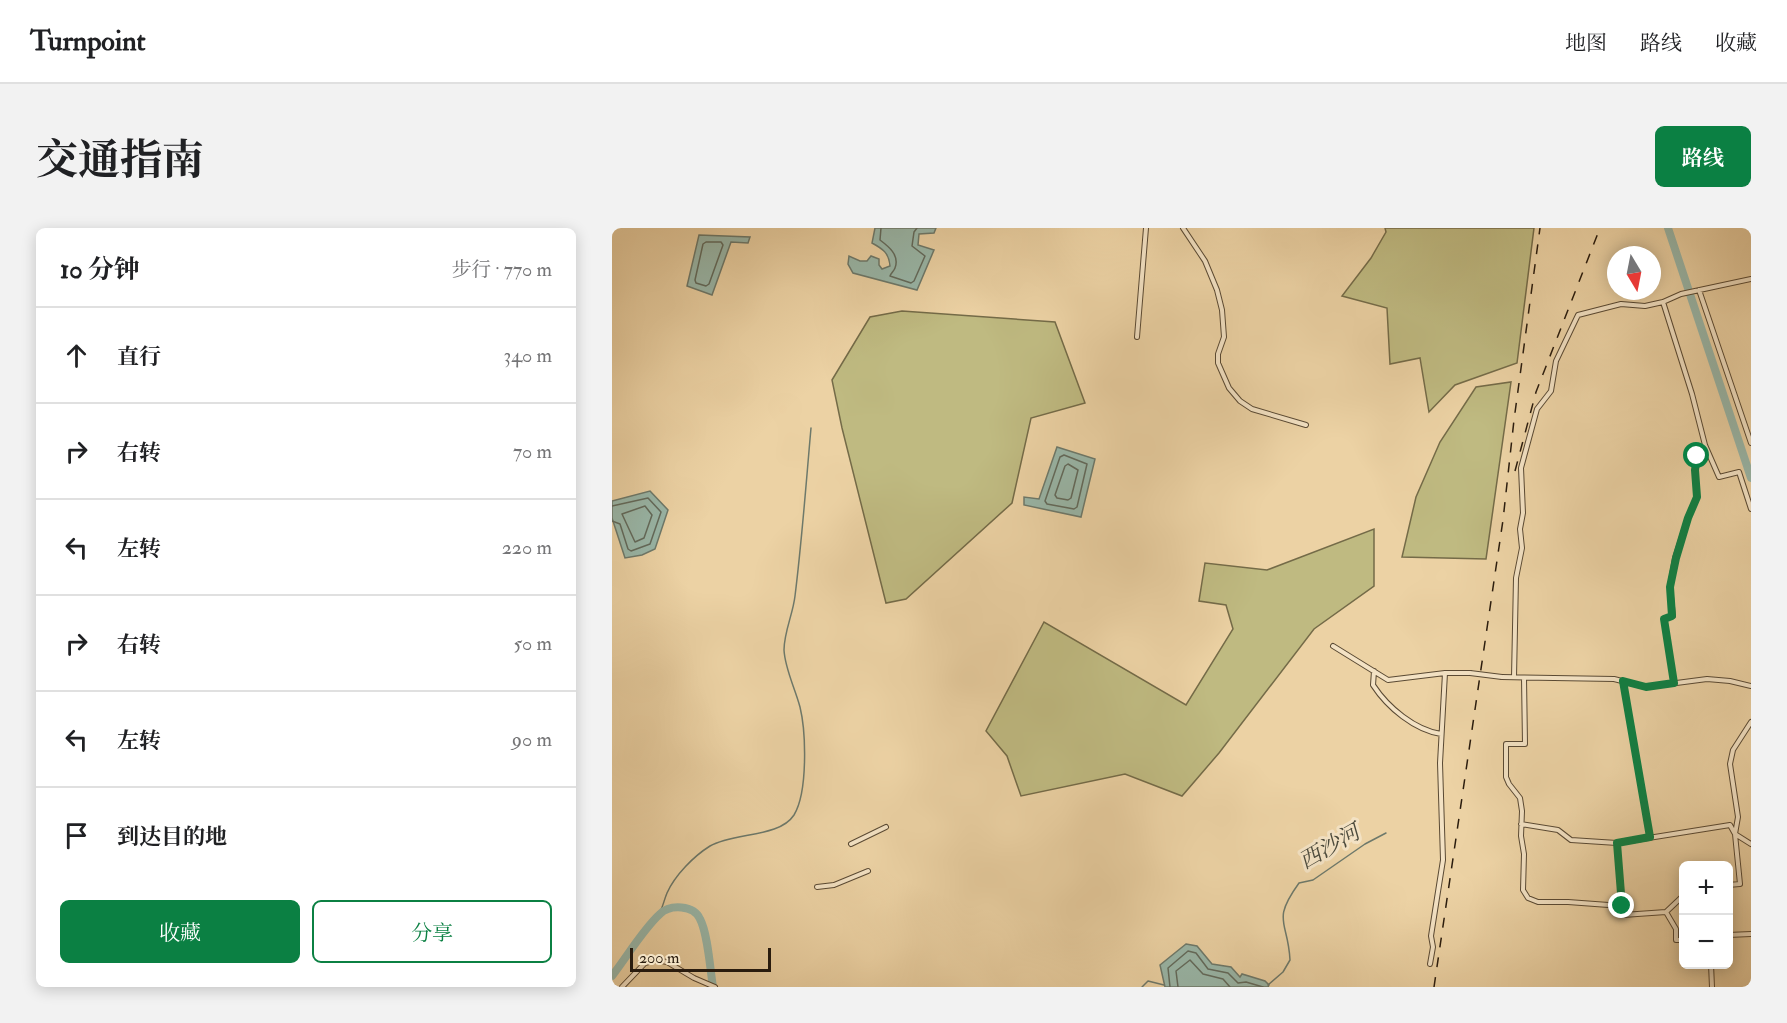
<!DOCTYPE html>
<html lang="zh">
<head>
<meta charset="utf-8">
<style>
	:root { --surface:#fff; --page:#f2f2f2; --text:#202124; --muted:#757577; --line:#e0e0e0; --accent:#0b8043 }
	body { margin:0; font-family:"IM FELL Double Pica","Noto Serif SC",serif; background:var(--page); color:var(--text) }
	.controls { position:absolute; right:18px; bottom:18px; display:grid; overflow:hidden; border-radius:9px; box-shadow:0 3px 15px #0003 }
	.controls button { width:54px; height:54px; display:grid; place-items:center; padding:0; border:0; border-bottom:2px solid var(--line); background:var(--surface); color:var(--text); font:30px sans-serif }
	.compass { position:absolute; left:995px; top:18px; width:54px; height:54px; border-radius:50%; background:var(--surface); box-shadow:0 3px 15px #0003; rotate:170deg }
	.scale { position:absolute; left:18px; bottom:15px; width:141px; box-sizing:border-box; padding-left:6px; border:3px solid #2a1c0e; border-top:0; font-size:16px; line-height:21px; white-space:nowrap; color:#2a1c0e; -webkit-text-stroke:4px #f3e2c4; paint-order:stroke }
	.stop { position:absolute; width:18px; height:18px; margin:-14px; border:4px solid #0b8043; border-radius:50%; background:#fff }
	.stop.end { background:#0b8043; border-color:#fff; box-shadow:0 2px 6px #0008 }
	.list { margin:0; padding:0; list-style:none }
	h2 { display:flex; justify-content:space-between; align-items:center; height:78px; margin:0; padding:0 24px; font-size:26px }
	h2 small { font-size:20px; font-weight:400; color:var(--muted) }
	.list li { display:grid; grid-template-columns:39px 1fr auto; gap:18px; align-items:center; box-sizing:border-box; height:96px; padding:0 24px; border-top:2px solid var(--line) }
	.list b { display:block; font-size:22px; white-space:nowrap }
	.list em { font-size:20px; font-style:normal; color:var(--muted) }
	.actions { display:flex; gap:12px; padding:18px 24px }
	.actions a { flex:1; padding:14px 0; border:2px solid var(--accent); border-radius:9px; text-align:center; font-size:21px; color:var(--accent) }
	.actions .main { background:var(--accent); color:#fff }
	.icon { flex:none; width:33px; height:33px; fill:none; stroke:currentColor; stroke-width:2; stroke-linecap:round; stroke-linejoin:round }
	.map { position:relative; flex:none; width:1139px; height:759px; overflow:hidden; border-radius:9px }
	header { display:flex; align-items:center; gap:36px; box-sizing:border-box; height:84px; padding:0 30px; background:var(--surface); border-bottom:2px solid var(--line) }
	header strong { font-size:28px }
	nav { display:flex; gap:33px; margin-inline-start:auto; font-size:21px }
	.intro { display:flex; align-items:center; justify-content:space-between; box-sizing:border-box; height:144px; padding:0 36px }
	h1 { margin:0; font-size:42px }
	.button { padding:15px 27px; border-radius:9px; background:var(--accent); color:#fff; font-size:21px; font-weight:700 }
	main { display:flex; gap:36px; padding:0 36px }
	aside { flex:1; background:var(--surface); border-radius:9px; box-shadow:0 3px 15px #0003 }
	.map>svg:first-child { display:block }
	.green { fill:#bfba81; stroke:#746b48; stroke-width:1.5 }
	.water { fill:#99b7a9; stroke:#6d796b; stroke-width:1.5 }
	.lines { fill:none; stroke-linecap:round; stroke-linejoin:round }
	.shore { stroke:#626a5c; stroke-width:1.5 }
	.stream { stroke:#6d796b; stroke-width:1.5 }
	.river { stroke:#99b7a9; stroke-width:8 }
	.street-casing { stroke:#5a4a34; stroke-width:6 }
	.street { stroke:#f3e2c4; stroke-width:4 }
	.rail { stroke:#2a1c0e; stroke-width:1.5; stroke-dasharray:10 10; stroke-linecap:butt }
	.street-bridge-casing { stroke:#5a4a34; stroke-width:6; stroke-linecap:butt }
	.street-bridge { stroke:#f3e2c4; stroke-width:4 }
	.route { stroke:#0b8043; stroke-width:8 }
	.labels { text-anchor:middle; stroke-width:6; stroke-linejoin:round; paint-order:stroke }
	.water-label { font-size:22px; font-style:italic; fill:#4b4a3c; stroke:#f3e2c4 }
</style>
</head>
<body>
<header>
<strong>Turnpoint</strong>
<nav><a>地图</a><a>路线</a><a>收藏</a></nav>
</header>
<div class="intro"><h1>交通指南</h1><a class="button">路线</a></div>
<main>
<aside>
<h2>10 分钟<small>步行 · 770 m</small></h2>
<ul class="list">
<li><svg class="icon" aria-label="ahead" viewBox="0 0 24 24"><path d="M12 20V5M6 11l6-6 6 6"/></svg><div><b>直行</b></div><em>340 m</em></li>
<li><svg class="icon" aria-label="right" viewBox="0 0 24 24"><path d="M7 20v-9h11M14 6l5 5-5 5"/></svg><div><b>右转</b></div><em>70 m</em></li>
<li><svg class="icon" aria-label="left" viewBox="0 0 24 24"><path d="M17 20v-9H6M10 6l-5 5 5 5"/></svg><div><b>左转</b></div><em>220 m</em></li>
<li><svg class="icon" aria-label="right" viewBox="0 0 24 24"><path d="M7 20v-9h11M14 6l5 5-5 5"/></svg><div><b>右转</b></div><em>50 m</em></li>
<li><svg class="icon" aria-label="left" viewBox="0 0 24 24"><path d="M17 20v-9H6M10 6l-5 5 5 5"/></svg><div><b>左转</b></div><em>90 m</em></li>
<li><svg class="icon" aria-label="arrive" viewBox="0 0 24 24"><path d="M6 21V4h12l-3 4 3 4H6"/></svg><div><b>到达目的地</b></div></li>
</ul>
<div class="actions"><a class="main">收藏</a><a>分享</a></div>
</aside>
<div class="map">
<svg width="1139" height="759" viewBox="0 0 1139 759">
	<rect width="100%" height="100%" fill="#ecd2a4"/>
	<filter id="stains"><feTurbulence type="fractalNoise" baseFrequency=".00333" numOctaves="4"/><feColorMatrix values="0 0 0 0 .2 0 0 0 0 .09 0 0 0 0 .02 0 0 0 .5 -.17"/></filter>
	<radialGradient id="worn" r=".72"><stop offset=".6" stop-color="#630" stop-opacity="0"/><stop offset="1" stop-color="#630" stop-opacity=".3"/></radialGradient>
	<path class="green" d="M 773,0 L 922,0 L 905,135 L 843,157 L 817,184 L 808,130 L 778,136 L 775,80 L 730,68 L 759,30 L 774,4 Z
		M 290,83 L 443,94 L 473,175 L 419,190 L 400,275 L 294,371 L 274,375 L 230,200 L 220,152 L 258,89 Z
		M 899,154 L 874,331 L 790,329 L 804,269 L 828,214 L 864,159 Z
		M 762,301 L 762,358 L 702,401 L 607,525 L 570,568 L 513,546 L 409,568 L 395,528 L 374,503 L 432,394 L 574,477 L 621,401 L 614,377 L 587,373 L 593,335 L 655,342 Z"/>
	<path class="water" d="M 263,0 L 324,0 L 322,5 L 307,6 L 306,17 L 322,22 L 305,62 L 241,45 L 236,36 L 237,28 L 248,33 L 255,33 L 259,28 L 267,31 L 267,37 L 270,41 L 278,38 C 277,25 271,21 260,15 Z
		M 87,7 L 138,9 L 136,15 L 119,14 L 100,67 L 75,58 Z
		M 445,219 L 483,231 L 469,289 L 412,277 L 412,269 L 427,271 Z
		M 38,263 L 56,282 L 43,321 L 30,327 L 13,330 L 0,290 L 0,273 Z
		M 574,716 L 585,718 L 600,736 L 619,739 L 628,749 L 630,746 L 653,753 L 657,757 L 656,759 L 553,759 L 548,737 Z"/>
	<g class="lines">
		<path class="shore" d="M 269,0 L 268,12 C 276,18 288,27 283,40 C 282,43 279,45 278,48 L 299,55 L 302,53 L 313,28 L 300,18 L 302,4 L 305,0
			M 94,14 L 109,14 L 111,17 L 97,56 L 94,58 L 84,55 L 83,52 L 91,16 Z
			M 452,227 L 475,236 L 465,279 L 462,281 L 435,276 L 433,273 L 448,229 Z
			M 456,236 L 466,242 L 459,270 L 456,272 L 445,270 L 443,267 L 453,238 Z
			M 0,278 L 36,270 L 49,284 L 38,316 L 19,323 L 16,321 L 8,296 L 0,293
			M 33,278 L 40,287 L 32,310 L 23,314 L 10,286 Z
			M 558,759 L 556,740 L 576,723 L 584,725 L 596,741 L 616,745 L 626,755 L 634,754 L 651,759
			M 566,759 L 564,743 L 578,732 L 591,746 L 611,751 L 618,759"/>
		<path class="stream" d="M 47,686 C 51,679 52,672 55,665 C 63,647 82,628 98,618 C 122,604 167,610 182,587 C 196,564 194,504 188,479 C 183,460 173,441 172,422 C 172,404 181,386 183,368 C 190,312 194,256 199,200
			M 656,757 L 671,744 L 678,732 C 676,692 659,694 687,655 L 701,652 L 753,616 L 774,605
			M 530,759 L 536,753 L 552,757"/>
		<path class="river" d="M 1056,0 L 1139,250
			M 0,748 C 14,730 32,700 48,686 C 58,676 82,677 88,691 C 96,706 98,741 101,759"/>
		<g class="street-casing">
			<path id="street" d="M 571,0 L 593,33 L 605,62 L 610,82 L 612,109 L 606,126 L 606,135 L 617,160 L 628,173 L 640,181 L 694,197
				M 1139,51 L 1069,66 L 1051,74 L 1080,166 L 1093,217 L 1107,249 L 1127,244 L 1139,281
				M 1087,62 L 1139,215
				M 525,109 L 534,0
				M 721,418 L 776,452 L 833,445 L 858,445
				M 762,443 L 761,457 C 776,480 803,502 829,506
				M 890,449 L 1002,451 L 1034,459 L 1095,451 L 1118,453 L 1139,458
				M 902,449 L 904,350 L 910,320 L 908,301 L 911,285 L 909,240 L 925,181 L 939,163 L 944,133 L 966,87 L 1009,76 L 1033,78 L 1051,74
				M 912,450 L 913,516 L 894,516 L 894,549 L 897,556 L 908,570 L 910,583 L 909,608 L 912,626 L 911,662 L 916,670 L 926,674 L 956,674 L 1010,678
				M 1011,453 L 1038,609
				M 1062,455 L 1052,391 L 1061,388 L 1058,359 L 1063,330 L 1076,290 L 1085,269 L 1083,242 L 1085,228 L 1093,218
				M 909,596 L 946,602 L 959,612 L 1005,615 L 1118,597 L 1123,606 L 1139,616
				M 1005,615 L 1011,687 L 1054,684 L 1072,667
				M 239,616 L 274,599
				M 1116,657 L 1128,656 L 1123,606 L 1126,589 L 1118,536 L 1121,522 L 1139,494
				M 205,659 L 222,657 L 256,643
				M 1054,684 L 1064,701 L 1064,712 L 1072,712
				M 1116,707 L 1139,706
				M 818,736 L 821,719 L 819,708 L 831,632 L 828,535 L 833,445
				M 1099,736 L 1100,759
				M 10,759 L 33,735 L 44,732 L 55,734 L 82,750 L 103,759"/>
		</g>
		<use href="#street" class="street"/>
		<path class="rail" d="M 903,243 L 924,164 L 988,0
			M 822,759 L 891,292 L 902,192 L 928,0"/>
		<g class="street-bridge-casing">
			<path id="street-bridge" d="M 858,445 L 890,449"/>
		</g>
		<use href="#street-bridge" class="street-bridge"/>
	</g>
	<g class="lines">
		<path class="route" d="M 1010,678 L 1005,615 L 1038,609 L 1011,453 L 1034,459 L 1062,455 L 1052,391 L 1060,388 L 1058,359 L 1064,330 L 1076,290 L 1085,269 L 1083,242 L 1085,228"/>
	</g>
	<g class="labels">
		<g class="water-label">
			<text transform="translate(717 618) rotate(-30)" y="8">西沙河</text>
		</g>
	</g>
	<rect width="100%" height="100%" filter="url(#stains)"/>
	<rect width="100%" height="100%" fill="url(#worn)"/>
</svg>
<div class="controls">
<button>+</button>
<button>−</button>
</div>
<svg class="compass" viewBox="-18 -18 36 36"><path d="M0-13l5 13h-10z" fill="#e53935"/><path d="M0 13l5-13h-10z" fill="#757577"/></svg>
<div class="scale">200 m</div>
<div class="stop" style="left:1085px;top:228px"></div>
<div class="stop end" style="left:1010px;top:678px"></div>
</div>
</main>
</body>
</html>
